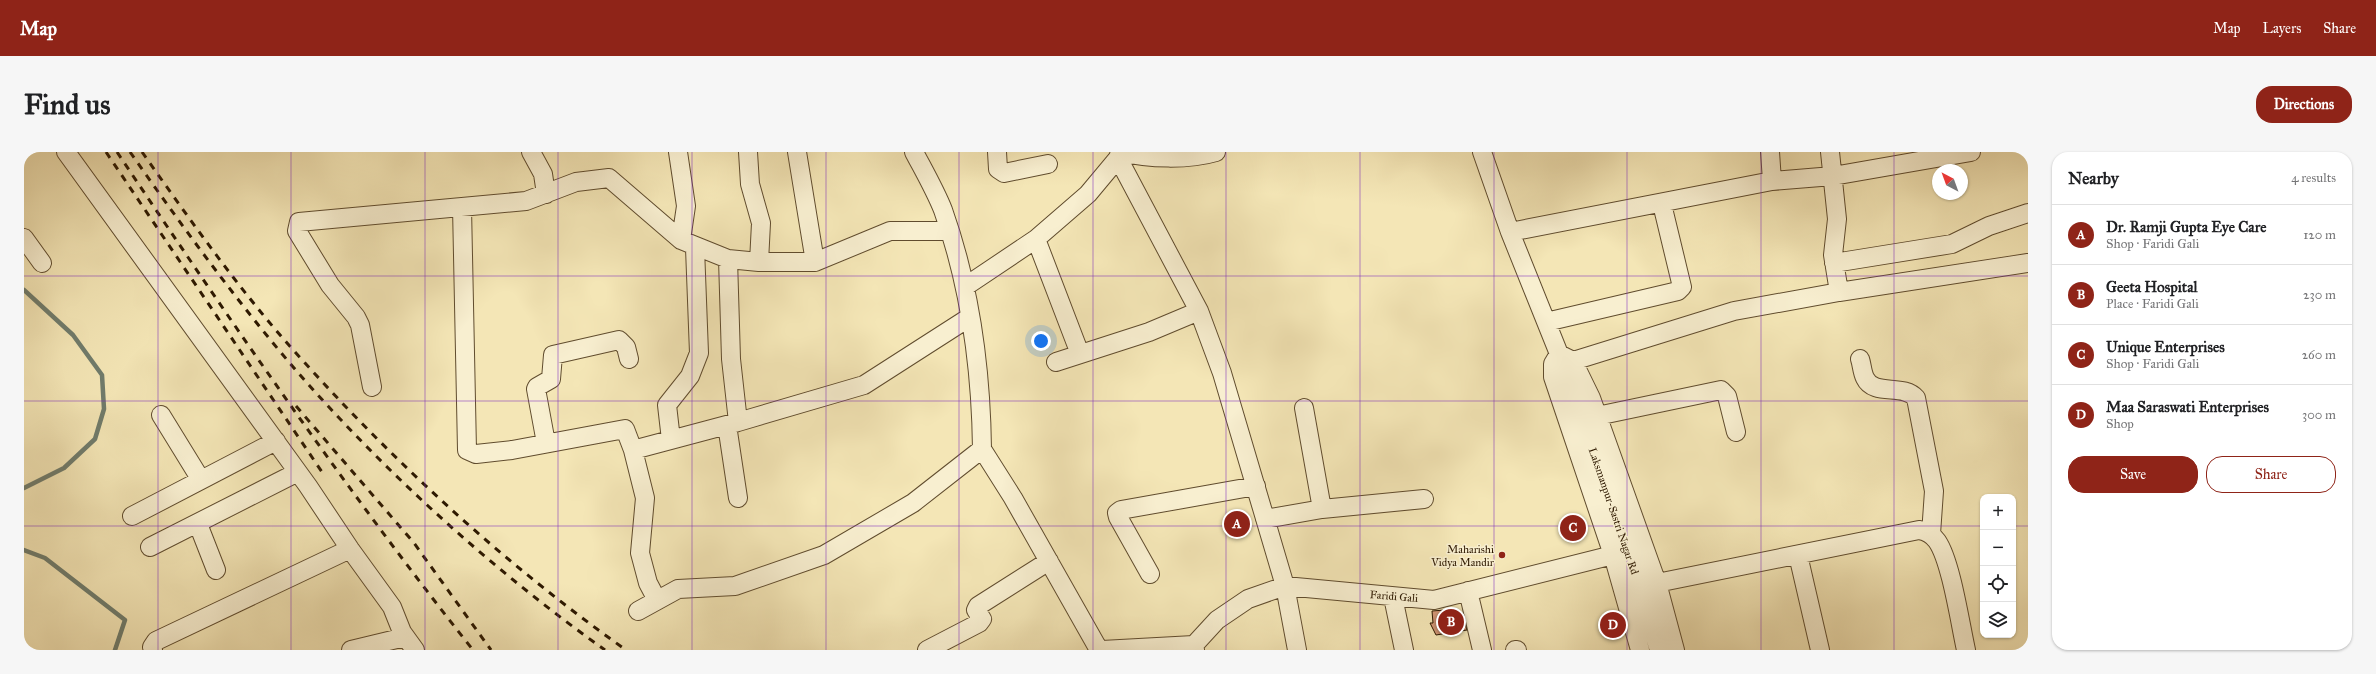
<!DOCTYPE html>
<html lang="en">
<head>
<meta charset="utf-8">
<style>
	:root { --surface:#fff; --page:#f6f6f6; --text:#202124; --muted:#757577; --line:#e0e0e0; --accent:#8f2418 }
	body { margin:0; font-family:"IM FELL Great Primer",serif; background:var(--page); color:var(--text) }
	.controls { position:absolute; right:12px; bottom:12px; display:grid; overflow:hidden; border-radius:8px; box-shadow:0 1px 3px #0004 }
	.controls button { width:36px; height:36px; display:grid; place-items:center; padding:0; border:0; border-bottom:1px solid var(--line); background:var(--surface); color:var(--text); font:20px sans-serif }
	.compass { position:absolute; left:1908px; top:12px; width:36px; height:36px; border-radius:50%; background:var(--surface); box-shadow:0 1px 3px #0004; rotate:319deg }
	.you { position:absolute; left:1017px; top:189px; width:14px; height:14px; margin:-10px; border:3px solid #fff; border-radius:50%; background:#1a73e8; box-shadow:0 0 0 6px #1a73e833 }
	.badge { display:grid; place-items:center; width:26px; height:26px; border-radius:50%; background:var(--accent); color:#fff; font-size:13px; font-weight:700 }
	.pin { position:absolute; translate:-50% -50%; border:2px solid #fff; box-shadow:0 1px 4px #0006 }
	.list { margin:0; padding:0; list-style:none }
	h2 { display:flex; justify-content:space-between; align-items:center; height:52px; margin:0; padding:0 16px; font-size:17px }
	h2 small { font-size:13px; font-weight:400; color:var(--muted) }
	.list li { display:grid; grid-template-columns:26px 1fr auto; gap:12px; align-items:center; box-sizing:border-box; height:60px; padding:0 16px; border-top:1px solid var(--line) }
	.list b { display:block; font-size:15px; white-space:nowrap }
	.list p { margin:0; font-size:13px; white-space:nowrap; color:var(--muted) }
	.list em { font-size:13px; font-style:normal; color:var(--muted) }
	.actions { display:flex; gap:8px; padding:12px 16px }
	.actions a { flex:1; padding:9px 0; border:1px solid var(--accent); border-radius:16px; text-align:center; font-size:14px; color:var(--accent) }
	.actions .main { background:var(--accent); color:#fff }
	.icon { flex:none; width:22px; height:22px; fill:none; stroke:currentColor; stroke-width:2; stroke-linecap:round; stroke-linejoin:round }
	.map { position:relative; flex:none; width:2004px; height:498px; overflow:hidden; border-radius:16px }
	header { display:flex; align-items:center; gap:24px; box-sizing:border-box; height:56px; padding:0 20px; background:var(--accent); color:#fff }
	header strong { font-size:19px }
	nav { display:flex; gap:22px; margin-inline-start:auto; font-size:14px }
	.intro { display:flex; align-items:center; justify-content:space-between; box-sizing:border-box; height:96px; padding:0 24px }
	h1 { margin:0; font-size:28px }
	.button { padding:10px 18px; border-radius:16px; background:var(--accent); color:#fff; font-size:14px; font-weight:700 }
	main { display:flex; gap:24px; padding:0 24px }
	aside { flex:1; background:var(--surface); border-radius:16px; box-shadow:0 1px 3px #0004 }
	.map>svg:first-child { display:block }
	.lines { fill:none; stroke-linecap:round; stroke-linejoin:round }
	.stream { stroke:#707c6c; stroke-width:4.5 }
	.building { fill:#d89b7a; stroke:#2e1900 }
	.minor-casing { stroke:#604c2e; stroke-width:20 }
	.minor { stroke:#f8efd0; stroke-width:18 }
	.rail { stroke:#2e1900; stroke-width:3; stroke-dasharray:7 7; stroke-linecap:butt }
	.grid { fill:none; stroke:#7b2cbf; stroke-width:1; stroke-opacity:0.55 }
	.poi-dot { fill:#8f2418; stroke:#f8efd0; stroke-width:1.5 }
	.labels { text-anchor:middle; stroke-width:3; stroke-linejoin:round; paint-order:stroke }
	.street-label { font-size:11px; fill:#2e1900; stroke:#f8efd0 }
	.poi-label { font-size:11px; fill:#2e1900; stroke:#f8efd0; text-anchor:end }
</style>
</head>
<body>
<header>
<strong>Map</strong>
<nav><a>Map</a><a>Layers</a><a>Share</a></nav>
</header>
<div class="intro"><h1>Find us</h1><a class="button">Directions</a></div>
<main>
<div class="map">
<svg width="2004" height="498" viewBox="0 0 2004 498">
	<rect width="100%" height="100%" fill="#f4e6b6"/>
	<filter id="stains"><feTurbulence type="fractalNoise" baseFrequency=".005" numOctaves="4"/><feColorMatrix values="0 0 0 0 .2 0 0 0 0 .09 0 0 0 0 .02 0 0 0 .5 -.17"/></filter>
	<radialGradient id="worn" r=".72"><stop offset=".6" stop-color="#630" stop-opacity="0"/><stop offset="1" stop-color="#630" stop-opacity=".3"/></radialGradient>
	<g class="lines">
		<path class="stream" d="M 0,138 L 49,183 L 78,223 L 80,257 L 71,287 L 40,316 L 0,336
			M 0,398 L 21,406 L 101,468 L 91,498"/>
	</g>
	<path class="building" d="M 1421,458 L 1423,470 L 1440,467 L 1443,478 L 1412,483 L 1406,471 L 1409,471 L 1408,459 Z"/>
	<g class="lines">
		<g class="minor-casing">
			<path id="minor" d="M 42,0 L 284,334 L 326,397 L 368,455 L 378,480 L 391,498
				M 507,0 L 519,22 L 522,42
				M 654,0 L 662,54 L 657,88
				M 724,0 L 726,32 L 737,71 L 735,110
				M 773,0 L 791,110
				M 973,0 L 974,17 L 980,21 L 1024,12
				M 1097,0 C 1124,7 1165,8 1192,0
				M 1458,0 L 1486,80 L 1535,202 L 1603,394 L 1635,498
				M 1746,0 L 1748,29
				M 1806,0 L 1813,67 L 1809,103 L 1815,140
				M 1094,6 L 1175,159 L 1198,221 L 1261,434 L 1273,498
				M 438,55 L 443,298 L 452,302 L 488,298 L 601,277 L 609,298 L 621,346 L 616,401 L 624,431 L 633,448
				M 1486,80 L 1748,29 L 1809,24 L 1947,0
				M 0,86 L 18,111
				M 1012,87 L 1056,202
				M 704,107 L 707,207 L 714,270
				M 1810,111 L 1928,92 L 1965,74 L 2004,61
				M 942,134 L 1012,87 L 1064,42 L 1094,6 L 1096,0
				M 1522,170 L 1654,139 L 1658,135 L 1638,52
				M 1836,207 C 1838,213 1838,220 1841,226 C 1850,245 1879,231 1892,246 L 1910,339 L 1907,382
				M 1549,209 L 1710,159 L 1815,140 L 2004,111
				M 1032,210 L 1125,180 L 1175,159
				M 348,235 L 336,173 L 332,165 L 306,133 L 273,79 L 275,70 L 502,49 L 552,30 L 585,26 L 657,88 L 704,107 L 735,110 L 791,110 L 866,79 L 925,79
				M 1280,256 L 1298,357
				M 137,263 L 177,328
				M 1573,264 L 1697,238 L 1703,244 L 1712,280
				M 703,273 L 714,346
				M 647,288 L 643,253 L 666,224 L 675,201 L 671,96
				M 522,291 L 512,237 L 513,235 L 527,227 L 529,203 L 595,188 L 602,195 L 605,207
				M 958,297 L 989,346 L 1075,498
				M 609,298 L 714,270 L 840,233 L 946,165
				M 108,364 L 252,289
				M 1241,367 L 1298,357 L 1400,347
				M 174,372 L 192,418
				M 126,395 L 274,320
				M 1774,403 L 1796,498
				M 1126,422 L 1094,365 L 1093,361 L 1097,358 L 1232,334
				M 1633,431 L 1895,378 C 1903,379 1908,382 1913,389 C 1927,409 1936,471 1942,498
				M 1444,439 L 1458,498
				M 1369,445 L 1380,498
				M 614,459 L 654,437 L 711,434 L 800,403 L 889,351 L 958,297 C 957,216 946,134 919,58 C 911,38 900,19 890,0
				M 129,498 L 128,495 L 132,489 L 326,397
				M 327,498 L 381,485
				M 903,498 L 955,471 L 958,467 L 952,458 L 954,454 L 1025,409
				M 1078,498 L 1170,493
				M 1171,498 L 1170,493 L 1193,468 L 1224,447 L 1261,434 L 1410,448 L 1589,403
				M 1491,498 L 1493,498
				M 1616,498 L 1589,403 L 1529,225 L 1529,212 L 1535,202 L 1549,209 L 1567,246 L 1633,431 L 1651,498"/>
		</g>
		<use href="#minor" class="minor"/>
		<path class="rail" d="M 82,0 L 300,323
			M 93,0 C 207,170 322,338 449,498
			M 106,0 C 158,74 211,147 270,216 C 359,319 470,419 581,498
			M 118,0 C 169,72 221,146 281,211 C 377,317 485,415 602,498
			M 272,254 L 390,391 L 467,498"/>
	</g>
	<path class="grid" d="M 134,0 L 134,498M 267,0 L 267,498M 401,0 L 401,498M 534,0 L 534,498M 668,0 L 668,498M 802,0 L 802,498M 935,0 L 935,498M 1069,0 L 1069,498M 1202,0 L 1202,498M 1336,0 L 1336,498M 1470,0 L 1470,498M 1603,0 L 1603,498M 1737,0 L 1737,498M 1870,0 L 1870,498M 0,124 L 2004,124M 0,249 L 2004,249M 0,374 L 1959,374M 1989,374 L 2004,374"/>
	<circle class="poi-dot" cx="1478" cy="403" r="4"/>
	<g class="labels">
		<g class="street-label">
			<text transform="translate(1590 359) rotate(71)" y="4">Laksmanpur-Sastri Nagar Rd</text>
			<text transform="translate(1370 444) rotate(5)" y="4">Faridi Gali</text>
		</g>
		<g class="poi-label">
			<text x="1470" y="401">Maharishi<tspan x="1470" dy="13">Vidya Mandir</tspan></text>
		</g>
	</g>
	<rect width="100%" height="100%" filter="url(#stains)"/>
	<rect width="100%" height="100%" fill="url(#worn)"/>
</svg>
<div class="controls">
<button>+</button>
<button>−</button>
<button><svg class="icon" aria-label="locate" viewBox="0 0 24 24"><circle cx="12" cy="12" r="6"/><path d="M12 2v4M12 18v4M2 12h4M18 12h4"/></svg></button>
<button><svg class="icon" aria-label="layers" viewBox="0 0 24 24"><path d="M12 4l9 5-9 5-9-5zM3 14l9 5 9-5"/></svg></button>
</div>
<svg class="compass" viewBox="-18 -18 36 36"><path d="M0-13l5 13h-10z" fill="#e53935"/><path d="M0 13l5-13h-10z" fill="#757577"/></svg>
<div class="you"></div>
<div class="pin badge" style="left:1213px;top:372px">A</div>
<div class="pin badge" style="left:1427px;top:470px">B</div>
<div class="pin badge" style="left:1549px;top:376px">C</div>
<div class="pin badge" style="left:1589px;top:473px">D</div>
</div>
<aside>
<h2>Nearby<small>4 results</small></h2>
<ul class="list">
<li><span class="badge">A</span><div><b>Dr. Ramji Gupta Eye Care</b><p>Shop · Faridi Gali</p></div><em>120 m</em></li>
<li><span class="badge">B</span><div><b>Geeta Hospital</b><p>Place · Faridi Gali</p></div><em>230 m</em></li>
<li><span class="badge">C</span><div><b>Unique Enterprises</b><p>Shop · Faridi Gali</p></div><em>260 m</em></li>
<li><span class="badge">D</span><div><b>Maa Saraswati Enterprises</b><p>Shop</p></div><em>300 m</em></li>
</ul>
<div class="actions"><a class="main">Save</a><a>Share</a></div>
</aside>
</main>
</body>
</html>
